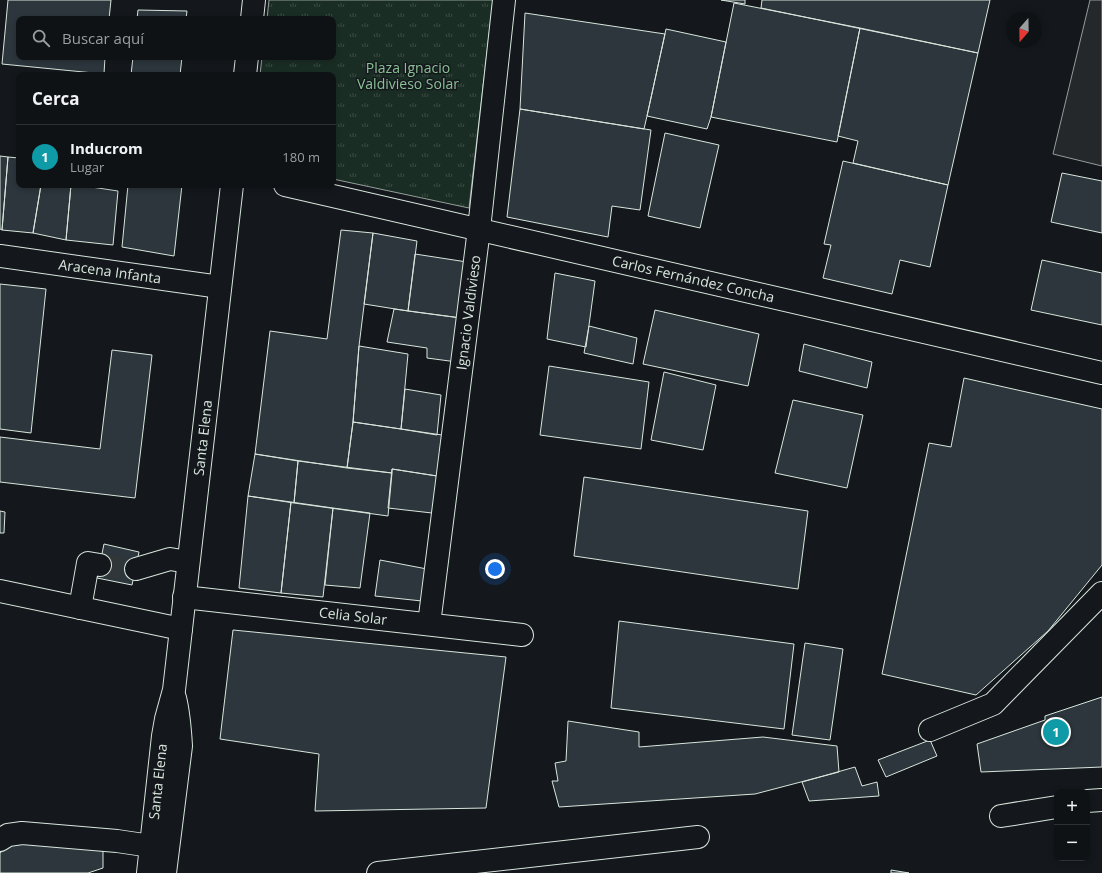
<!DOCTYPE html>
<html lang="es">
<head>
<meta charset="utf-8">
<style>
	:root { --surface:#0f1215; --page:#181b1e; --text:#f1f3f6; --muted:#9b9ea0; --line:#2f3234; --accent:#7c3aed }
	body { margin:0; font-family:"Open Sans",sans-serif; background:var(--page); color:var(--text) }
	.controls { position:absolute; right:12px; bottom:12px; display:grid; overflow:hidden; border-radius:8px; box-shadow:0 2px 6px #0003 }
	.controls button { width:36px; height:36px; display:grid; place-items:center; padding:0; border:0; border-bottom:1px solid var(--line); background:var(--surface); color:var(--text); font:20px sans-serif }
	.compass { position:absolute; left:1006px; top:12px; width:36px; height:36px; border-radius:50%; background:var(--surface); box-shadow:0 2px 6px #0003; rotate:200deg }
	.you { position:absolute; left:495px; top:569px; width:14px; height:14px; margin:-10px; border:3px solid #fff; border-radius:50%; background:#1a73e8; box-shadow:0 0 0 6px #1a73e833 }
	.badge { display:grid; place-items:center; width:26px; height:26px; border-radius:50%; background:var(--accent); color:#fff; font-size:13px; font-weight:700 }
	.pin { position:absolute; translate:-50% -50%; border:2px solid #fff; box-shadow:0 1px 4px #0006 }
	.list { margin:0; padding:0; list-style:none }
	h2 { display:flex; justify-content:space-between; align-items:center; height:52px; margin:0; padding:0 16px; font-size:17px }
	h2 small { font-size:13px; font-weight:400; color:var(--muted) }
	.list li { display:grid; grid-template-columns:26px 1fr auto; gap:12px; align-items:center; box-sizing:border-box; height:64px; padding:0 16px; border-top:1px solid var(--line) }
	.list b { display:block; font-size:15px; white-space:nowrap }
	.list p { margin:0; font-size:13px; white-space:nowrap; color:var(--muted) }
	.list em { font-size:13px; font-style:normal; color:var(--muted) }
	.icon { flex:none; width:22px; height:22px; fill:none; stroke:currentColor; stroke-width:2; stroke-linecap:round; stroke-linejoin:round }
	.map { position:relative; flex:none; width:1102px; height:873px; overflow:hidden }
	.search { position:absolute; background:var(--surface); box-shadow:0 2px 6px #0003; left:16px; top:16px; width:320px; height:44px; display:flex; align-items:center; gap:10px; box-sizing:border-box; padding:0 14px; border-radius:8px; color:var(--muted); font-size:15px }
	.panel { position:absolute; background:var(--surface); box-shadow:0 2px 6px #0003; left:16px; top:72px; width:320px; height:116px; border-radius:8px }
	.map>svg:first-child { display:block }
	.grass { fill:url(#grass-tufts); stroke:#939e99 }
	.parking { fill:#24282b; stroke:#939e99 }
	.building { fill:#2c363c; stroke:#d8e6dc }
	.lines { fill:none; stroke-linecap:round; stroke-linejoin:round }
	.minor-tunnel { stroke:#313739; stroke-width:22; stroke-dasharray:22 11; stroke-linecap:butt }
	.minor-casing { stroke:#d8e6dc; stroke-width:24 }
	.major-casing { stroke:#d8e6dc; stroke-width:24 }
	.minor { stroke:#14181c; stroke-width:22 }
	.major { stroke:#14181c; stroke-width:22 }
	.labels { text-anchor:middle; stroke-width:3; stroke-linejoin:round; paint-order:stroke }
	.park-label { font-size:14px; fill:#8ac095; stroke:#14181c }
	.street-label { font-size:14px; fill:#d8e6dc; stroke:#14181c }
</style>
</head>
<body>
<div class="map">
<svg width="1102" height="873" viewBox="0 0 1102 873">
	<defs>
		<pattern id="grass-tufts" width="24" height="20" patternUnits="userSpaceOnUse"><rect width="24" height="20" fill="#1a2d24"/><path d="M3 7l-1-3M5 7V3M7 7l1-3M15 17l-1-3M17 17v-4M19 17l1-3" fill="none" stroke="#3b4b43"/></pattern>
	</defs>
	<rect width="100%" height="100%" fill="#14181c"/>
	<path class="grass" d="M 269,0 L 493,0 L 469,208 L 333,179 L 333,75 L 260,75 L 262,57 L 333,57 L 333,19 L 267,19 Z"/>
	<path class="parking" d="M 1090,0 L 1102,0 L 1102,166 L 1053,154 Z"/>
	<path class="building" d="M 8,0 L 111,0 L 109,19 L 19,19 L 19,57 L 105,57 L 104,74 L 2,64 Z
		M 721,0 L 745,0 L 745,4 Z
		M 762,0 L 990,0 L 978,53 L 761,8 Z
		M 734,3 L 860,28 L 837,142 L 711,117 Z
		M 138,10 L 187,11 L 186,19 L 137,19 Z
		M 525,13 L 665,34 L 647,116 L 644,129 L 520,109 Z
		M 860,28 L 978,53 L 948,185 L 853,163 L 858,141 L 838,136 Z
		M 666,29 L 726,42 L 711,117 L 707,129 L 647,116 Z
		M 133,57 L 182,57 L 180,75 L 131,75 Z
		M 520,109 L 651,130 L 640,210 L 612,206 L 608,237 L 507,217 Z
		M 665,133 L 719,145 L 700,228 L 648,216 Z
		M 0,156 L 8,157 L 2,230 L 0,229 Z
		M 8,157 L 19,158 L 19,185 L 41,185 L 33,233 L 2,230 Z
		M 843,161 L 948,185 L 930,267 L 900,260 L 892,294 L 823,278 L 831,245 L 824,244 Z
		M 1062,173 L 1102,181 L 1102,233 L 1051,222 Z
		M 41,185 L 71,185 L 66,240 L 33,233 Z
		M 71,185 L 78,185 L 118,191 L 113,245 L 66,240 Z
		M 128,185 L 182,185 L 174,256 L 122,247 Z
		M 341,230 L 373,233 L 359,346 L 353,422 L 347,468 L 255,454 L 270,331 L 327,339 Z
		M 373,233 L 417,241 L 408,311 L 364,304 Z
		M 415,254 L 467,262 L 461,318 L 408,311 Z
		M 1042,260 L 1102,273 L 1102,325 L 1031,310 Z
		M 555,273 L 595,281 L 586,347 L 547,339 Z
		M 0,284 L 46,289 L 31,433 L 0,429 Z
		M 394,309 L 461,318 L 457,362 L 427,358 L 427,348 L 387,342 Z
		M 655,310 L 759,334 L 748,386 L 643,364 Z
		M 589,326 L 637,338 L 633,364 L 584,353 Z
		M 804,344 L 872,362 L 867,388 L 799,371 Z
		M 359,346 L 408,354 L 401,429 L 353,422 Z
		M 112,350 L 152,355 L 135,498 L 0,482 L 0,437 L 100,449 Z
		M 549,366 L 649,382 L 641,449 L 540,435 Z
		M 664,372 L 716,385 L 703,450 L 651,440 Z
		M 964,378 L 1102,409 L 1102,565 L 1048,631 L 976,695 L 882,674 L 929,443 L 951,447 Z
		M 405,389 L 441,395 L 437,435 L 401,429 Z
		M 793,400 L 863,415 L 847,488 L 775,473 Z
		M 353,422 L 442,435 L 437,476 L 392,469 L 392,473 L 347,468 Z
		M 255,454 L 298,461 L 294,503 L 248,496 Z
		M 298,461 L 392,473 L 388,516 L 294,503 Z
		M 392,469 L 437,476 L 432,513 L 388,508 Z
		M 584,477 L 808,511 L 798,589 L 574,556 Z
		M 248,496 L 291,502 L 281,593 L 239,588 Z
		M 291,502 L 333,508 L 323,597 L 281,593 Z
		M 333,508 L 370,513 L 360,588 L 325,585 Z
		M 0,511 L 5,512 L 4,533 L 0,533 Z
		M 104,544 L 139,552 L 132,585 L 97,578 Z
		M 380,560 L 427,569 L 422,601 L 375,596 Z
		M 619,621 L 794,644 L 784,729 L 611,708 Z
		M 233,630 L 506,657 L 486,808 L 315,811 L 319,754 L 220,739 Z
		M 805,643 L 843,649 L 830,740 L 792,735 Z
		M 1102,697 L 1102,767 L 981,772 L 977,744 L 1045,720 L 1045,716 Z
		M 568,721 L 639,732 L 639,747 L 763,737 L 837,746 L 839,772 L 755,794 L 559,807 L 552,781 L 558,781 L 555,763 L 566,761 Z
		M 930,740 L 937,756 L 886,777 L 878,760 Z
		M 855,767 L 862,786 L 877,782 L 879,796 L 809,801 L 802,782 Z
		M 16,840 L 103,851 L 103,868 L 88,873 L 0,873 L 0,853 Z
		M 891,870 L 909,873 L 891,873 Z"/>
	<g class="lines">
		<path class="minor-tunnel" d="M 100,565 L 136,569"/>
		<g class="minor-casing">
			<g id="minor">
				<path id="s1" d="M 285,185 L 1102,373"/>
				<path id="s2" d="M 0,256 L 220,287"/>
				<path d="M 136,569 L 170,559 L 188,562"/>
				<path id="s3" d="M 184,597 L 522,635"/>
				<path d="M 80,608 L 88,563 L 100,565"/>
				<path id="s4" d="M 429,624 L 479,229 L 504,0"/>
				<path d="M 930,730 L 993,704 L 1102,593"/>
				<path d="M 1087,801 L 1102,800"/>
				<path d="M 1001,816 L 1057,807"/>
				<path d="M 0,840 L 8,835 L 22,833 L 117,841 L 151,846"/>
				<path d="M 378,873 L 698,837"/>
			</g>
		</g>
		<g class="major-casing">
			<g id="major">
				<path d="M 252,19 L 254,0"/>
				<path d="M 245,75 L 247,57"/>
				<path d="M 0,591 L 181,629"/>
				<path id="s5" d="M 148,873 L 163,736 L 166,719 L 174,690 L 232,185"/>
				<path d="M 165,873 L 181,746 C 180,729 179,714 175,698"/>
			</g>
		</g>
		<use href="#minor" class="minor"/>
		<use href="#major" class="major"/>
	</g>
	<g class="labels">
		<g class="park-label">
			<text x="408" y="73">Plaza Ignacio<tspan x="408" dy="16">Valdivieso Solar</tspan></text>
		</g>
		<g class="street-label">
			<text dy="5" stroke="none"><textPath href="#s2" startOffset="111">Aracena Infanta</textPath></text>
			<text dy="5" stroke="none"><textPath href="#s1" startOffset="419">Carlos Fernández Concha</textPath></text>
			<text dy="5" stroke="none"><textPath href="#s4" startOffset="314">Ignacio Valdivieso</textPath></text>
			<text dy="5" stroke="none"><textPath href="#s5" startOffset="439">Santa Elena</textPath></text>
			<text dy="5" stroke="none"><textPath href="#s3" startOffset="170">Celia Solar</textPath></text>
			<text dy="5" stroke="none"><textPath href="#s5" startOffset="92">Santa Elena</textPath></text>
		</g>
	</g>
</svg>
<div class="controls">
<button>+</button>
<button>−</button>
</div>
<svg class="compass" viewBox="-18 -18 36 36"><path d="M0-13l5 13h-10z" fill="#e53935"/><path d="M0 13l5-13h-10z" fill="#9b9ea0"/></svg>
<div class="you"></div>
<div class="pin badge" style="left:1056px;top:732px;background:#0f9aa8">1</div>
<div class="search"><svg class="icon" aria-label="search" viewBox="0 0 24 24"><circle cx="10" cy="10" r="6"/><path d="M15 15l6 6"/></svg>Buscar aquí</div>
<section class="panel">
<h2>Cerca<small></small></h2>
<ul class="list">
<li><span class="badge" style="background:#0f9aa8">1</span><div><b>Inducrom</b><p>Lugar</p></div><em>180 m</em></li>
</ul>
</section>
</div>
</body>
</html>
